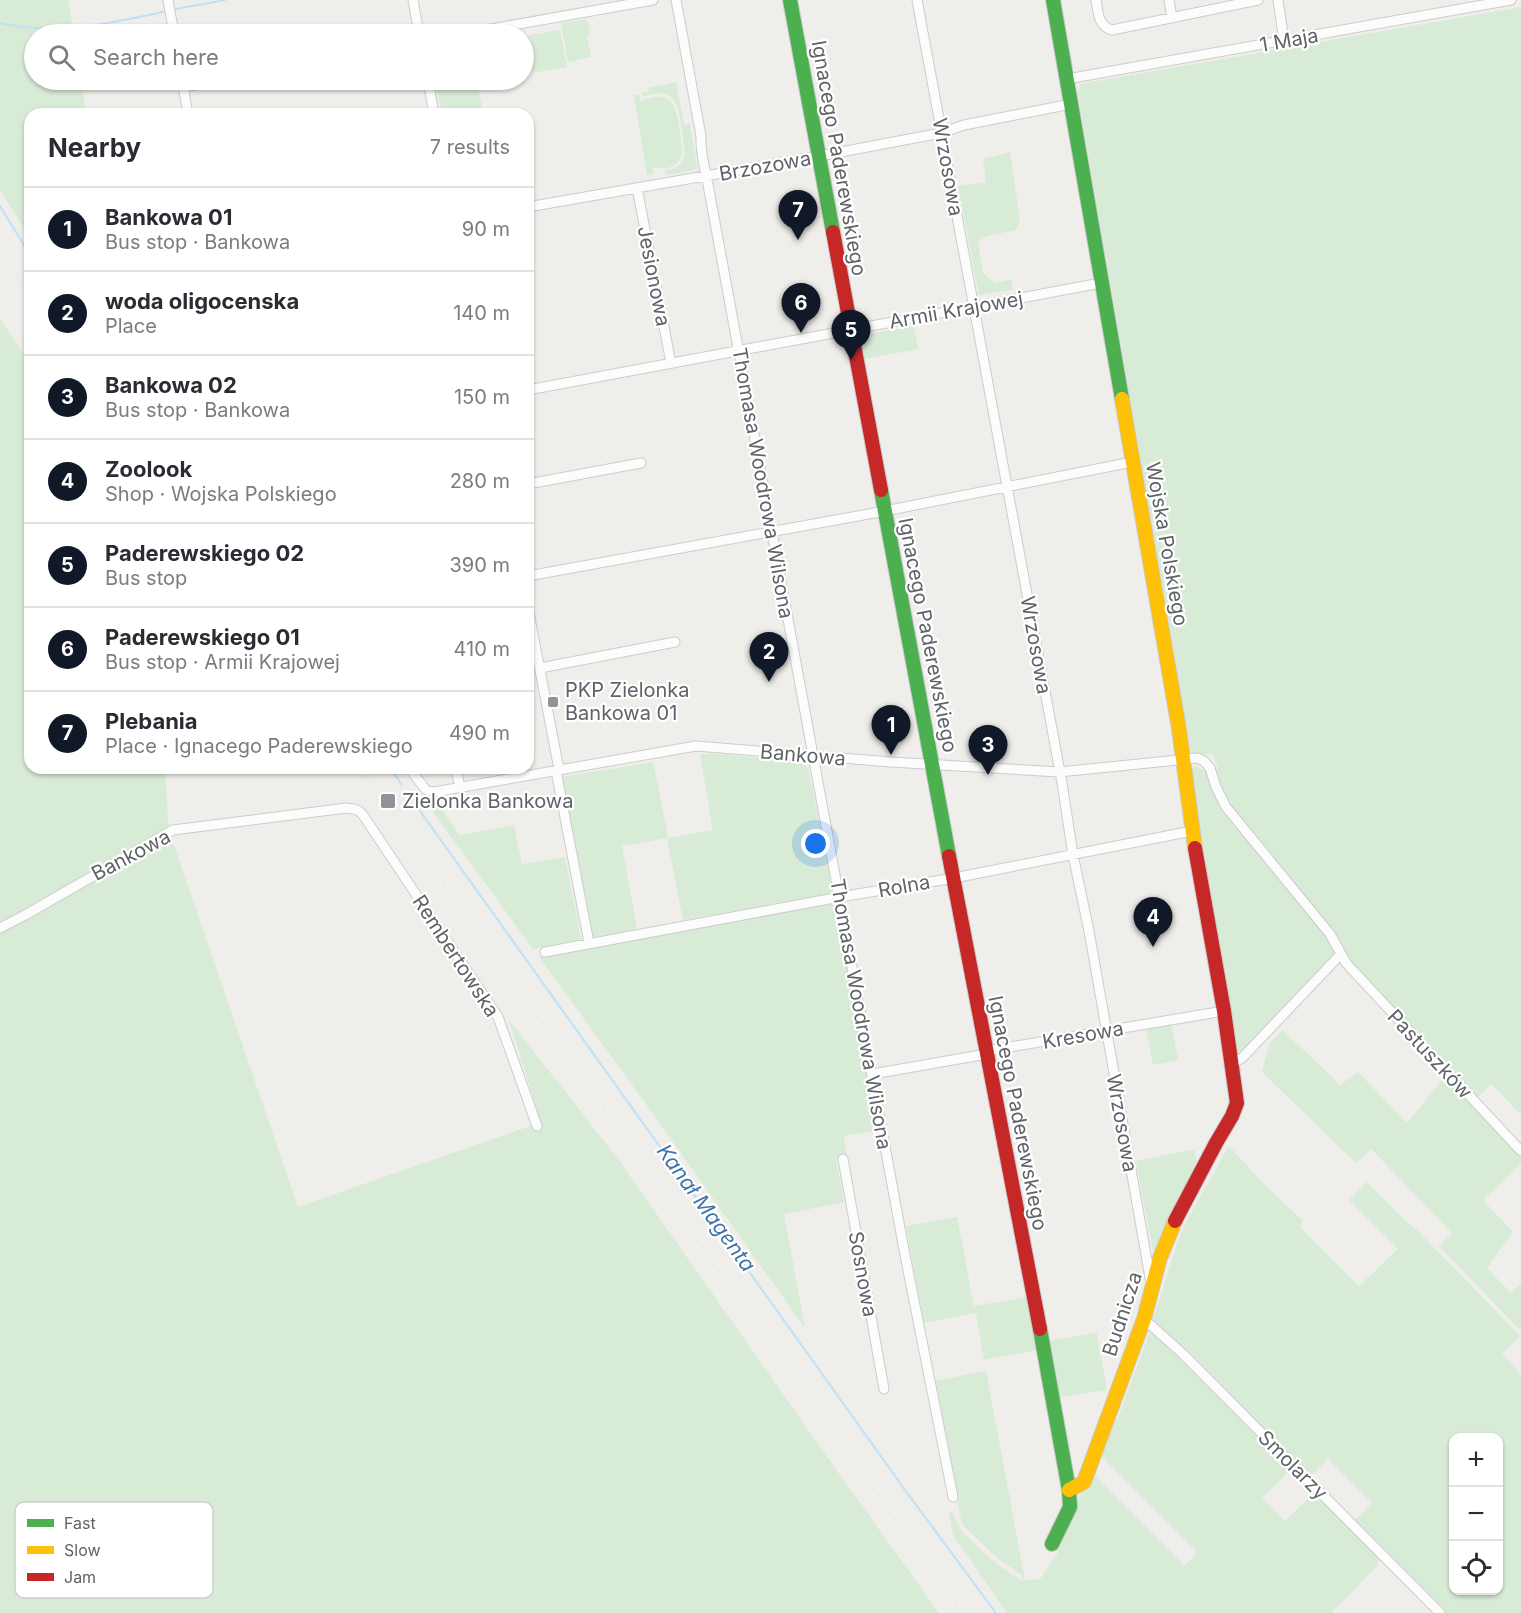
<!DOCTYPE html>
<html lang="en">
<head>
<meta charset="utf-8">
<style>
	:root { --surface:#fff; --page:#f7f7f7; --text:#2b2b33; --muted:#7c7c81; --line:#e1e1e2; --accent:#111827 }
	body { margin:0; font-family:Inter,sans-serif; background:var(--page); color:var(--text) }
	.controls { position:absolute; right:18px; bottom:18px; display:grid; overflow:hidden; border-radius:12px; box-shadow:0 2px 4px #0004 }
	.controls button { width:54px; height:54px; display:grid; place-items:center; padding:0; border:0; border-bottom:2px solid var(--line); background:var(--surface); color:var(--text); font:30px sans-serif }
	.you { position:absolute; left:816px; top:844px; width:21px; height:21px; margin:-15px; border:4px solid #fff; border-radius:50%; background:#1a73e8; box-shadow:0 0 0 9px #1a73e833 }
	.badge { display:grid; place-items:center; width:39px; height:39px; border-radius:50%; background:var(--accent); color:#fff; font-size:20px; font-weight:700 }
	.pin { position:absolute; translate:-50% -50px; filter:drop-shadow(0 2px 3px #0008) }
	.pin::after { content:''; position:absolute; top:32px; width:21px; height:18px; background:inherit; clip-path:polygon(0 0,100% 0,50% 100%) }
	.list { margin:0; padding:0; list-style:none }
	h2 { display:flex; justify-content:space-between; align-items:center; height:78px; margin:0; padding:0 24px; font-size:26px }
	h2 small { font-size:20px; font-weight:400; color:var(--muted) }
	.list li { display:grid; grid-template-columns:39px 1fr auto; gap:18px; align-items:center; box-sizing:border-box; height:84px; padding:0 24px; border-top:2px solid var(--line) }
	.list b { display:block; font-size:22px; white-space:nowrap }
	.list p { margin:0; font-size:20px; white-space:nowrap; color:var(--muted) }
	.list em { font-size:20px; font-style:normal; color:var(--muted) }
	.icon { flex:none; width:33px; height:33px; fill:none; stroke:currentColor; stroke-width:2; stroke-linecap:round; stroke-linejoin:round }
	.map { position:relative; flex:none; width:1521px; height:1613px; overflow:hidden }
	.search { position:absolute; background:var(--surface); box-shadow:0 2px 4px #0004; left:24px; top:24px; width:510px; height:66px; display:flex; align-items:center; gap:15px; box-sizing:border-box; padding:0 21px; border-radius:33px; color:var(--muted); font-size:22px }
	.panel { position:absolute; background:var(--surface); box-shadow:0 2px 4px #0004; left:24px; top:108px; width:510px; height:666px; border-radius:18px }
	.map>svg:first-child { display:block }
	.green { fill:#d8ebd6; fill-rule:evenodd }
	.lines { fill:none; stroke-linecap:round; stroke-linejoin:round }
	.stream { stroke:#bfe0f9; stroke-width:2 }
	.street-casing { stroke:#cbcccc; stroke-width:11 }
	.fast-casing { stroke:#cacacb; stroke-width:16 }
	.slow-casing { stroke:#cacacb; stroke-width:16 }
	.jam-casing { stroke:#cacacb; stroke-width:16 }
	.street { stroke:#fdfcfc; stroke-width:9 }
	.fast { stroke:#4caf50; stroke-width:14 }
	.slow { stroke:#ffc107; stroke-width:14 }
	.jam { stroke:#c62828; stroke-width:14 }
	.rail { stroke:#e4e4e4; stroke-width:2; stroke-dasharray:1.5 8; stroke-linecap:butt }
	.poi-dot { fill:#919496; stroke:#fff; stroke-width:2 }
	.labels { text-anchor:middle; stroke-width:4.5; stroke-linejoin:round; paint-order:stroke }
	.street-label { font-size:20px; fill:#5f6368; stroke:#fff }
	.poi-label { font-size:20px; fill:#5f6368; stroke:#fff; text-anchor:start }
	.water-label { font-size:21px; font-style:italic; fill:#4174aa; stroke:#fff }
	.key { fill:#fff; stroke:#cfd0d2; stroke-width:1.5 }
	.key-label { font-size:16px; fill:#5f6368 }
</style>
</head>
<body>
<div class="map">
<svg width="1521" height="1613" viewBox="0 0 1521 1613">
	<rect width="100%" height="100%" fill="#efeeea"/>
	<path class="green" d="M 0,0 L 68,0 L 74,34 L 34,34 L 34,80 L 81,80 L 86,114 L 30,114 L 30,238 L 0,190 Z
		M 1521,7 L 1521,1115 L 1491,1083 L 1478,1098 L 1344,958 L 1328,960 L 1244,1053 L 1234,1052 L 1191,787 L 1190,772 L 1196,766 L 1206,771 L 1218,770 L 1213,754 L 1193,754 L 1191,752 L 1078,94 L 1080,84 Z
		M 587,19 L 590,32 L 587,36 L 591,57 L 568,62 L 561,23 Z
		M 560,30 L 567,67 L 532,73 L 525,36 Z
		M 435,80 L 477,80 L 483,114 L 442,114 Z
		M 676,82 L 684,125 L 690,124 L 697,166 L 694,170 L 666,175 L 665,171 C 673,169 680,167 684,159 C 686,152 680,111 676,103 C 675,100 673,98 670,96 C 662,91 651,95 642,97 L 642,92 L 648,91 L 648,88 Z
		M 634,95 L 639,95 L 641,103 C 645,99 649,98 654,97 C 681,92 679,133 682,151 C 681,167 666,171 652,167 L 653,174 L 647,175 Z
		M 1010,152 L 1020,220 L 1016,230 L 986,236 L 978,242 L 983,273 L 995,283 L 1011,279 L 1013,290 L 979,295 L 958,186 L 986,182 L 983,159 Z
		M 0,319 L 30,363 L 30,768 L 165,768 L 168,820 L 172,839 L 298,1207 L 530,1126 L 541,1123 L 509,1020 L 618,1159 L 825,1454 L 939,1613 L 0,1613 Z
		M 914,326 L 918,349 L 864,359 L 861,338 L 863,335 Z
		M 700,754 L 723,754 L 801,762 L 808,768 L 834,893 L 683,920 L 667,838 L 622,846 L 637,929 L 591,937 L 562,777 L 653,762 L 668,838 L 713,830 Z
		M 438,799 L 437,803 L 460,835 L 514,825 L 522,864 L 565,857 L 581,939 L 533,949 L 425,801 Z
		M 835,903 L 877,1130 L 844,1136 L 847,1157 L 836,1159 L 844,1202 L 784,1214 L 805,1328 L 643,1100 L 539,957 Z
		M 1171,1024 L 1178,1060 L 1153,1065 L 1146,1029 Z
		M 1282,1030 L 1327,1072 L 1340,1085 L 1358,1072 L 1407,1123 L 1446,1075 L 1521,1155 L 1521,1163 L 1483,1200 L 1513,1232 L 1487,1268 L 1511,1293 L 1521,1284 L 1521,1331 L 1439,1246 L 1452,1233 L 1371,1149 L 1356,1163 L 1262,1072 L 1269,1044 Z
		M 1229,1146 L 1265,1185 L 1303,1221 L 1300,1227 L 1359,1286 L 1398,1249 L 1349,1200 L 1367,1182 L 1409,1224 L 1417,1230 L 1520,1336 L 1502,1354 L 1521,1374 L 1521,1613 L 1446,1613 L 1354,1521 L 1372,1503 L 1328,1459 L 1311,1476 L 1153,1319 L 1180,1235 L 1191,1213 ZM 1454,1438 L 1498,1438 L 1498,1590 L 1454,1590 Z
		M 1195,1149 L 1197,1169 L 1155,1261 L 1136,1161 Z
		M 957,1217 L 974,1306 L 1027,1297 L 1037,1350 L 984,1360 L 976,1313 L 924,1323 L 906,1226 Z
		M 1156,1332 L 1255,1431 L 1291,1469 L 1262,1498 L 1285,1521 L 1315,1492 L 1379,1556 L 1378,1565 L 1331,1613 L 1007,1613 L 953,1535 L 949,1512 L 953,1512 C 957,1536 1001,1568 1022,1581 L 1023,1576 L 996,1557 L 962,1524 L 934,1381 L 986,1371 L 1025,1580 L 1040,1579 L 1056,1556 L 1090,1471 L 1185,1566 L 1197,1552 L 1097,1452 L 1110,1419 L 1117,1420 L 1149,1334 Z
		M 1097,1333 L 1107,1390 L 1056,1398 L 1046,1341 Z"/>
	<g class="lines">
		<path class="stream" d="M 176,9 L 225,0
			M 0,23 C 50,36 113,23 163,12
			M 0,206 L 30,255
			M 390,768 L 402,785
			M 415,804 L 905,1490 L 996,1613"/>
		<g class="street-casing">
			<path id="street" d="M 168,0 L 174,34
				M 413,0 L 419,34
				M 676,0 L 701,136 C 700,155 706,172 709,190 L 905,1255 L 953,1497
				M 917,0 L 1062,783 L 1073,855 L 1089,931 L 1151,1283
				M 1096,0 C 1098,12 1098,26 1112,30 L 1258,0
				M 1169,0 L 1172,18
				M 1278,0 L 1284,41
				M 463,34 L 653,0
				M 1067,79 L 1511,0
				M 182,80 L 188,114
				M 428,80 L 434,114
				M 183,87 L 225,80
				M 637,188 L 671,363
				M 528,207 L 825,155 L 941,133 L 964,125 L 1071,104
				M 528,390 L 1101,283
				M 528,484 L 641,463
				M 528,576 L 885,511 L 1132,462
				M 528,608 L 558,764 L 559,769 L 557,776 L 589,943
				M 540,668 L 675,642
				M 409,768 L 426,790 L 434,792 L 696,746 L 891,762 L 1059,772 L 1198,758 L 1204,761 L 1210,768 L 1216,787 L 1226,807 L 1330,934 L 1346,963 L 1521,1151
				M 456,768 L 460,788
				M 0,928 L 27,914 L 173,830 L 346,808 L 354,809 L 359,811 L 363,815 L 498,1017 L 537,1126
				M 545,952 L 840,897 L 954,878 L 1192,831
				M 1232,1064 L 1242,1058 L 1341,954
				M 873,1074 L 981,1055 L 992,1050 L 1224,1011
				M 843,1159 L 884,1389
				M 1144,1319 L 1184,1355 L 1440,1613"/>
		</g>
		<g class="fast-casing">
			<path id="fast" d="M 790,0 L 833,232
				M 1053,0 L 1122,399
				M 881,490 L 949,856
				M 1040,1329 L 1069,1490 L 1070,1507 L 1052,1544"/>
		</g>
		<g class="slow-casing">
			<path id="slow" d="M 1122,399 L 1179,729 L 1195,848
				M 1069,1490 L 1084,1482 L 1144,1319 L 1160,1258 L 1175,1221"/>
		</g>
		<g class="jam-casing">
			<path id="jam" d="M 833,232 L 881,490
				M 949,856 L 1040,1329
				M 1175,1221 L 1216,1143 L 1232,1116 L 1237,1103 L 1224,1011 L 1195,848"/>
		</g>
		<use href="#street" class="street"/>
		<use href="#fast" class="fast"/>
		<use href="#slow" class="slow"/>
		<use href="#jam" class="jam"/>
		<path class="rail" d="M 0,249 L 30,294
			M 361,768 L 962,1613"/>
	</g>
	<g class="poi-dot">
		<rect x="547" y="696" width="12" height="12" rx="3"/>
		<rect x="380" y="793" width="16" height="16" rx="3"/>
	</g>
	<g class="labels">
		<g class="street-label">
			<text transform="translate(1289 40) rotate(-10)" y="7">1 Maja</text>
			<text transform="translate(839 158) rotate(80)" y="7">Ignacego Paderewskiego</text>
			<text transform="translate(765 166) rotate(-10)" y="7">Brzozowa</text>
			<text transform="translate(948 167) rotate(80)" y="7">Wrzosowa</text>
			<text transform="translate(654 276) rotate(79)" y="7">Jesionowa</text>
			<text transform="translate(956 310) rotate(-10)" y="7">Armii Krajowej</text>
			<text transform="translate(763 483) rotate(80)" y="7">Thomasa Woodrowa Wilsona</text>
			<text transform="translate(1167 544) rotate(80)" y="7">Wojska Polskiego</text>
			<text transform="translate(928 635) rotate(79)" y="7">Ignacego Paderewskiego</text>
			<text transform="translate(1036 645) rotate(80)" y="7">Wrzosowa</text>
			<text transform="translate(803 755) rotate(5)" y="7">Bankowa</text>
			<text transform="translate(131 855) rotate(-28)" y="7">Bankowa</text>
			<text transform="translate(904 886) rotate(-10)" y="7">Rolna</text>
			<text transform="translate(456 956) rotate(57)" y="7">Rembertowska</text>
			<text transform="translate(861 1014) rotate(80)" y="7">Thomasa Woodrowa Wilsona</text>
			<text transform="translate(1083 1035) rotate(-10)" y="7">Kresowa</text>
			<text transform="translate(1430 1054) rotate(47)" y="7">Pastuszków</text>
			<text transform="translate(1018 1113) rotate(79)" y="7">Ignacego Paderewskiego</text>
			<text transform="translate(1122 1123) rotate(80)" y="7">Wrzosowa</text>
			<text transform="translate(863 1274) rotate(80)" y="7">Sosnowa</text>
			<text transform="translate(1122 1314) rotate(-72)" y="7">Budnicza</text>
			<text transform="translate(1293 1465) rotate(45)" y="7">Smolarzy</text>
		</g>
		<g class="poi-label">
			<text x="565" y="697">PKP Zielonka<tspan x="565" dy="23">Bankowa 01</tspan></text>
			<text x="402" y="808">Zielonka Bankowa</text>
		</g>
		<g class="water-label">
			<text transform="translate(706 1208) rotate(54)" y="7">Kanał Magenta</text>
		</g>
	</g>
	<rect x="15" y="1502" width="198" height="96" rx="9" class="key"/>
	<rect x="27" y="1519" width="27" height="8" fill="#4caf50"/>
	<rect x="27" y="1546" width="27" height="8" fill="#ffc107"/>
	<rect x="27" y="1573" width="27" height="8" fill="#c62828"/>
	<g class="key-label">
		<text x="64" y="1529">Fast</text>
		<text x="64" y="1556">Slow</text>
		<text x="64" y="1583">Jam</text>
	</g>
</svg>
<div class="controls">
<button>+</button>
<button>−</button>
<button><svg class="icon" aria-label="locate" viewBox="0 0 24 24"><circle cx="12" cy="12" r="6"/><path d="M12 2v4M12 18v4M2 12h4M18 12h4"/></svg></button>
</div>
<div class="you"></div>
<div class="pin badge" style="left:891px;top:755px">1</div>
<div class="pin badge" style="left:769px;top:682px">2</div>
<div class="pin badge" style="left:988px;top:775px">3</div>
<div class="pin badge" style="left:1153px;top:947px">4</div>
<div class="pin badge" style="left:851px;top:360px">5</div>
<div class="pin badge" style="left:801px;top:333px">6</div>
<div class="pin badge" style="left:798px;top:240px">7</div>
<div class="search"><svg class="icon" aria-label="search" viewBox="0 0 24 24"><circle cx="10" cy="10" r="6"/><path d="M15 15l6 6"/></svg>Search here</div>
<section class="panel">
<h2>Nearby<small>7 results</small></h2>
<ul class="list">
<li><span class="badge">1</span><div><b>Bankowa 01</b><p>Bus stop · Bankowa</p></div><em>90 m</em></li>
<li><span class="badge">2</span><div><b>woda oligocenska</b><p>Place</p></div><em>140 m</em></li>
<li><span class="badge">3</span><div><b>Bankowa 02</b><p>Bus stop · Bankowa</p></div><em>150 m</em></li>
<li><span class="badge">4</span><div><b>Zoolook</b><p>Shop · Wojska Polskiego</p></div><em>280 m</em></li>
<li><span class="badge">5</span><div><b>Paderewskiego 02</b><p>Bus stop</p></div><em>390 m</em></li>
<li><span class="badge">6</span><div><b>Paderewskiego 01</b><p>Bus stop · Armii Krajowej</p></div><em>410 m</em></li>
<li><span class="badge">7</span><div><b>Plebania</b><p>Place · Ignacego Paderewskiego</p></div><em>490 m</em></li>
</ul>
</section>
</div>
</body>
</html>
